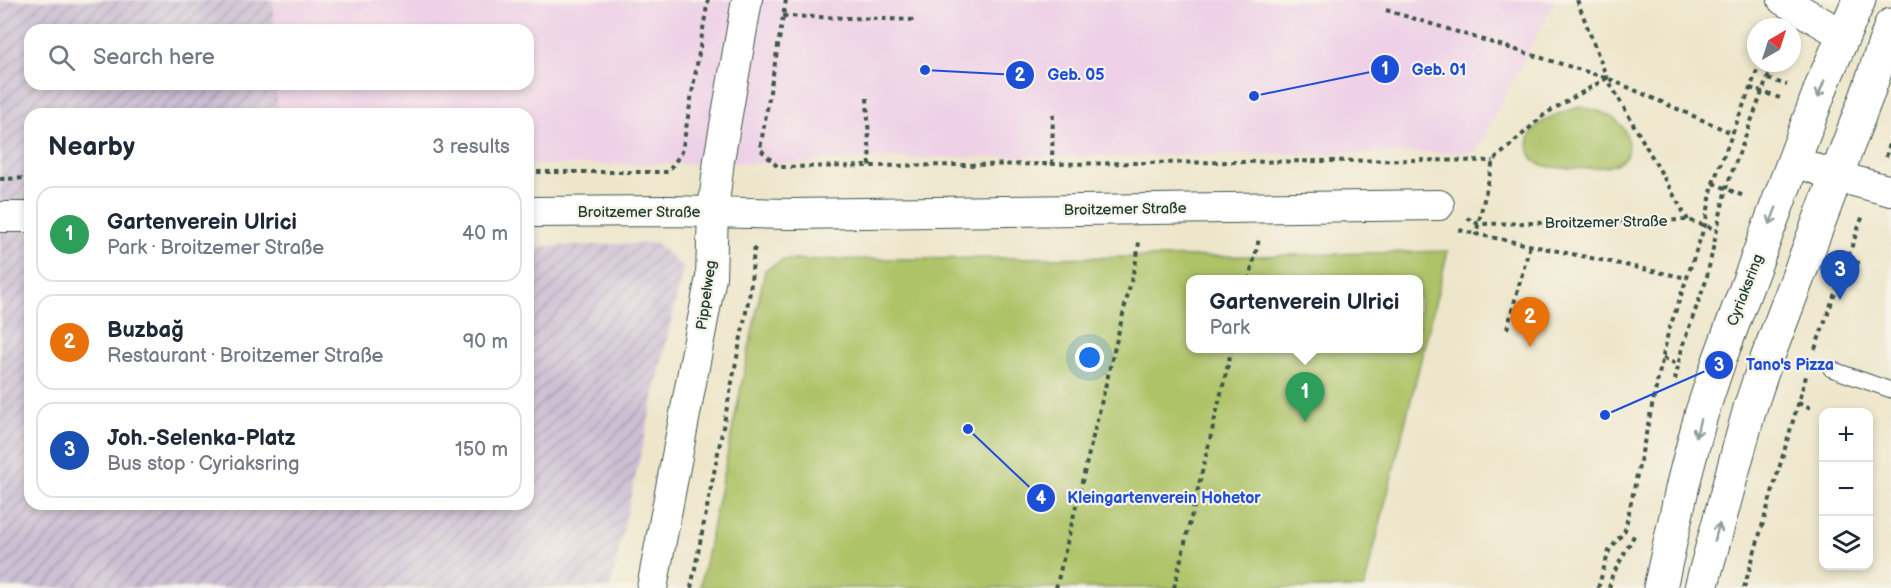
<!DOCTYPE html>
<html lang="en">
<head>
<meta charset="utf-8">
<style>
	:root { --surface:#fff; --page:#f2f2f3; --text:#1f2937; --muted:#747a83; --line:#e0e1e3; --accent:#c8321e }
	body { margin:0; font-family:"Balsamiq Sans",sans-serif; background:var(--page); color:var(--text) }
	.controls { position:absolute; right:18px; bottom:18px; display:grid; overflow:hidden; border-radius:12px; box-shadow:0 3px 9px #0003 }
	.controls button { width:54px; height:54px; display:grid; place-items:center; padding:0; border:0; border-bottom:2px solid var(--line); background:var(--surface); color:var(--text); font:30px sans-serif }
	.compass { position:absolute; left:1747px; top:18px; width:54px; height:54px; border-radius:50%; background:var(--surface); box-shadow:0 3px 9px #0003; rotate:39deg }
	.you { position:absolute; left:1090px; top:358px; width:21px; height:21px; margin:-15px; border:4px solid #fff; border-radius:50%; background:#1a73e8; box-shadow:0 0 0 9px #1a73e833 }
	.badge { display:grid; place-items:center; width:39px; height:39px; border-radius:50%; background:var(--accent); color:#fff; font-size:20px; font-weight:700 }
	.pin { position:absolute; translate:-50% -50px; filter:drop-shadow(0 2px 3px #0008) }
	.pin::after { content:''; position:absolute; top:32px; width:21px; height:18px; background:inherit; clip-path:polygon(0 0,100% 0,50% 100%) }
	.popup { position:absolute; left:1186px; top:275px; width:237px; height:78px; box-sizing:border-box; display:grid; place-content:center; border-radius:12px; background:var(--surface); filter:drop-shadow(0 2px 4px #0005); font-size:20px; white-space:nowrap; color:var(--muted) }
	.popup b { font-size:22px; color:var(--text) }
	.popup::after { content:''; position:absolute; left:50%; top:100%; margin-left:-12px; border:12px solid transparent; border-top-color:var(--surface) }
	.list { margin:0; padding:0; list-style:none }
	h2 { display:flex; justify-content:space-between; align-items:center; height:78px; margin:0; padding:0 24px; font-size:26px }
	h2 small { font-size:20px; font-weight:400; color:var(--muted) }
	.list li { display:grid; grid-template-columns:39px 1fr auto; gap:18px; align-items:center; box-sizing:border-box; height:96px; margin:0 12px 12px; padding:0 12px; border:2px solid var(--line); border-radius:18px }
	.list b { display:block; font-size:22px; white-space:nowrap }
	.list p { margin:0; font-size:20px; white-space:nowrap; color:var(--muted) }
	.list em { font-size:20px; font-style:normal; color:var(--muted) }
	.icon { flex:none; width:33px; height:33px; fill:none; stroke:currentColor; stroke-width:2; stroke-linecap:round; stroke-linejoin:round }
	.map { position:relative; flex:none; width:1891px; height:588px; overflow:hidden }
	.search { position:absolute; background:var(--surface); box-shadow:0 3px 9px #0003; left:24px; top:24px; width:510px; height:66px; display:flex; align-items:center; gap:15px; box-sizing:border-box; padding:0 21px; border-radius:18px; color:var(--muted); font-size:22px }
	.panel { position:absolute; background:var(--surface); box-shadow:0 3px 9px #0003; left:24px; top:108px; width:510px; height:402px; border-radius:18px }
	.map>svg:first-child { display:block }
	.built { fill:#eed0e7 }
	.industrial { fill:url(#industrial-furrows) }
	.green { fill:#aec368; stroke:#66804e; stroke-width:1.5; fill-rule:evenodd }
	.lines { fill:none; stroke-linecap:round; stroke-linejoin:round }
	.lane-casing { stroke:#3e564b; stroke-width:17 }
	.street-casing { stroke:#3e564b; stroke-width:32 }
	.secondary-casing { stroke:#3e564b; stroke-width:35 }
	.path { stroke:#3e564b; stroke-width:4; stroke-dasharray:4.5 4.5; stroke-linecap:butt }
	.lane { stroke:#fff; stroke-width:15 }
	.street { stroke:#fff; stroke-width:30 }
	.secondary { stroke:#fff; stroke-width:33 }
	.oneway { stroke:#8f9e9a }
	.labels { text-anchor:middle; stroke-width:4.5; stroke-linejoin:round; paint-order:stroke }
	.street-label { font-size:15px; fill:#1f3d34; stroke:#f7f3e8 }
	.leader { fill:none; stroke:#1d4ed8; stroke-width:2 }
	.callout-dot { fill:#1d4ed8; stroke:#f7f3e8; stroke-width:2 }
	.mark-label { font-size:18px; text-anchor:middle; font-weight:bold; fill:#fff }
	.callout-label { font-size:16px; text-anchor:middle; font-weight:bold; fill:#1d4ed8; stroke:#f7f3e8; stroke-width:4.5; stroke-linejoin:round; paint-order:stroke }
</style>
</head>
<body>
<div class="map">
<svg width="1891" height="588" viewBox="0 0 1891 588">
	<defs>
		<pattern id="industrial-furrows" width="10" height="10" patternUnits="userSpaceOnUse" patternTransform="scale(1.5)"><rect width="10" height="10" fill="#ccbed3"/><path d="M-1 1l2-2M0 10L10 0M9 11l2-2" fill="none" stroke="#a59cac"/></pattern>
	</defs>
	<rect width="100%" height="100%" fill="#f7f3e8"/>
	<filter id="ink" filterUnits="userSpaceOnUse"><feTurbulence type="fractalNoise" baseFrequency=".0167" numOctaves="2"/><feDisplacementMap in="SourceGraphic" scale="12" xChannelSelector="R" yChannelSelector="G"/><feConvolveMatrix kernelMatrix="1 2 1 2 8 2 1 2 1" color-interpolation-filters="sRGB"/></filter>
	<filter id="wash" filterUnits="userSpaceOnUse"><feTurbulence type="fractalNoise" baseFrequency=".008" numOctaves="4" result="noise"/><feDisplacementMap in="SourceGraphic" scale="24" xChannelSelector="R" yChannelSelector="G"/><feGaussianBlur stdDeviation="1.35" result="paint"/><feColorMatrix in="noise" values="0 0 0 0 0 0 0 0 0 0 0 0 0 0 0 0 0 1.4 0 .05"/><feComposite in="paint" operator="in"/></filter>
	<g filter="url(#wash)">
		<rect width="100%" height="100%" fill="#eee6cb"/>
		<path class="built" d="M 273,0 L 1555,0 L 1476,152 L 832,159 L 805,163 L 528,165 L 528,114 L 278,114 L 276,84 L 528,84 L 528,30 L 274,30 Z"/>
		<path class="industrial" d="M 0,0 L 273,0 L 274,30 L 30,30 L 30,84 L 276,84 L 278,114 L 30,114 L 30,504 L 528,504 L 528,247 L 656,243 L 683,268 L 610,588 L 0,588 Z"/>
		<path class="green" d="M 1580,107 C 1599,110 1620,116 1627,136 C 1629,141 1627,149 1627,155 C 1624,158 1620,162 1616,164 C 1602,170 1549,170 1537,163 C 1533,160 1530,155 1529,151 C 1523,123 1560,112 1580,107 Z
			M 1448,251 L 1364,588 L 700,588 L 765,270 L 783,260 L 1255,256 ZM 1191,280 L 1419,280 L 1419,348 L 1191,348 Z"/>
	</g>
	<g filter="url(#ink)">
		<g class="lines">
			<g class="lane-casing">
				<path id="lane" d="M 1831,369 L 1891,390"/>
			</g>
			<g class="street-casing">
				<path id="street" d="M 1783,0 L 1843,35
					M 1794,161 L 1835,176 L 1891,191
					M 528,212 L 668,211 L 790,214 L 1439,205
					M 0,217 L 30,217
					M 652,588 L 711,277 L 713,212 L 719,160 L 747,0"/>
			</g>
			<g class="secondary-casing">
				<path id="secondary" d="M 1660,588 L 1684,480 L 1701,415 L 1720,358 L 1824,80 L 1859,0
					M 1701,588 L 1750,408 L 1762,372 L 1867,95 L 1891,25"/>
			</g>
			<path class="path" d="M 786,0 L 760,149 L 778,167 L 1417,160 L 1493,161
				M 1577,0 L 1607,78 L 1688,220
				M 1386,10 L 1607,78 L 1732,133
				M 783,16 L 917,20
				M 1607,78 L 1545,114 L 1493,161 L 1476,234 L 1687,278
				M 1768,79 L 1787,85
				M 1750,88 L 1783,99
				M 867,98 L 870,166
				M 1886,157 L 1891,140
				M 1052,164 L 1053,110
				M 528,172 L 668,172 L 682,152 L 708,0
				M 0,179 L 30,178
				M 1713,183 L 1746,197
				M 1467,218 L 1478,224 L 1688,220 L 1715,229
				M 1459,230 L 1476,234
				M 1847,259 L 1862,264
				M 1249,280 L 1259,239
				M 1507,329 L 1530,245
				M 1815,349 L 1863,215
				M 1663,358 L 1677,364
				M 1675,380 L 1683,344 L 1706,281 L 1726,188 L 1773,63
				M 1798,403 L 1811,408
				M 691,588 L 750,292 L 754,250 L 757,245
				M 1056,588 L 1137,257 L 1139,242
				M 1174,588 L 1232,348
				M 1598,588 L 1609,551 L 1625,530 L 1668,333 L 1705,225 L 1713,183 L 1760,63
				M 1609,588 L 1612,576 L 1636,532
				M 1744,588 L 1807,373"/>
			<use href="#lane" class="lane"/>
			<use href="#street" class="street"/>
			<use href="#secondary" class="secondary"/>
		</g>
		<defs><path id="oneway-shaft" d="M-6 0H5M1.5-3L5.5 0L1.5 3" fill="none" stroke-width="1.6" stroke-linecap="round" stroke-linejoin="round" transform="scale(1.5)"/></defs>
		<g class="oneway">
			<use href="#oneway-shaft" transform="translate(1821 89) rotate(111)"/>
			<use href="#oneway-shaft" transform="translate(1773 216) rotate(111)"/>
			<use href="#oneway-shaft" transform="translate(1698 428) rotate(104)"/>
			<use href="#oneway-shaft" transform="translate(1717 532) rotate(-75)"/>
		</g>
	</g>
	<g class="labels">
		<g class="street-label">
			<text transform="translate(1125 209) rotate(-1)" y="5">Broitzemer Straße</text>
			<text x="639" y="217">Broitzemer Straße</text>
			<text transform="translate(1606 222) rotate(-1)" y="5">Broitzemer Straße</text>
			<text transform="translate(1745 290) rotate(-69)" y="5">Cyriaksring</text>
			<text transform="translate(706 295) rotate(-82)" y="5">Pippelweg</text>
		</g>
	</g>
	<path class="leader" d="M1254 96L1385 69M925 70L1020 75M1605 415L1719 365M968 429L1041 498"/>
	<g class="callout-dot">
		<circle cx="1254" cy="96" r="6"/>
		<circle cx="925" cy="70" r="6"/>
		<circle cx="1605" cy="415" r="6"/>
		<circle cx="968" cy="429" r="6"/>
		<circle cx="1385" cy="69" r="15"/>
		<circle cx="1020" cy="75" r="15"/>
		<circle cx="1719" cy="365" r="15"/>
		<circle cx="1041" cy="498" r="15"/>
	</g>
	<g class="mark-label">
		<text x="1385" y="75">1</text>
		<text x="1020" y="81">2</text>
		<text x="1719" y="371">3</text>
		<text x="1041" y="504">4</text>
	</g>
	<g class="callout-label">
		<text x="1439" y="75">Geb. 01</text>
		<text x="1076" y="80">Geb. 05</text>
		<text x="1790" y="370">Tano's Pizza</text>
		<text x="1164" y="503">Kleingartenverein Hohetor</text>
	</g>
</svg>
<div class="controls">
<button>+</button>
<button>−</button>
<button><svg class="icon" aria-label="layers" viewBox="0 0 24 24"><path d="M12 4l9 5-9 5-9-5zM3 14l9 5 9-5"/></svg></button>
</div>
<svg class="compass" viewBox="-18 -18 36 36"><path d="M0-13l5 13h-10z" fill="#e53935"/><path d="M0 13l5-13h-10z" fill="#747a83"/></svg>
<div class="you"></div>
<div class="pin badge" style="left:1305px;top:422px;background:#2e9e5b">1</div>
<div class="popup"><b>Gartenverein Ulrici</b>Park</div>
<div class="pin badge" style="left:1530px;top:347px;background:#e8710a">2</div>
<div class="pin badge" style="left:1840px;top:300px;background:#1a4fb4">3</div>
<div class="search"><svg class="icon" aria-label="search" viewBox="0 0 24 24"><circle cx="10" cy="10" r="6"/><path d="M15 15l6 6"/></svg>Search here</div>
<section class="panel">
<h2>Nearby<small>3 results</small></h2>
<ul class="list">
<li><span class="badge" style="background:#2e9e5b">1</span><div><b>Gartenverein Ulrici</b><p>Park · Broitzemer Straße</p></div><em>40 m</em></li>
<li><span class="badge" style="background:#e8710a">2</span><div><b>Buzbağ</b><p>Restaurant · Broitzemer Straße</p></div><em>90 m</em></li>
<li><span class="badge" style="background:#1a4fb4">3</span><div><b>Joh.-Selenka-Platz</b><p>Bus stop · Cyriaksring</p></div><em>150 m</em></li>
</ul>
</section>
</div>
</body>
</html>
